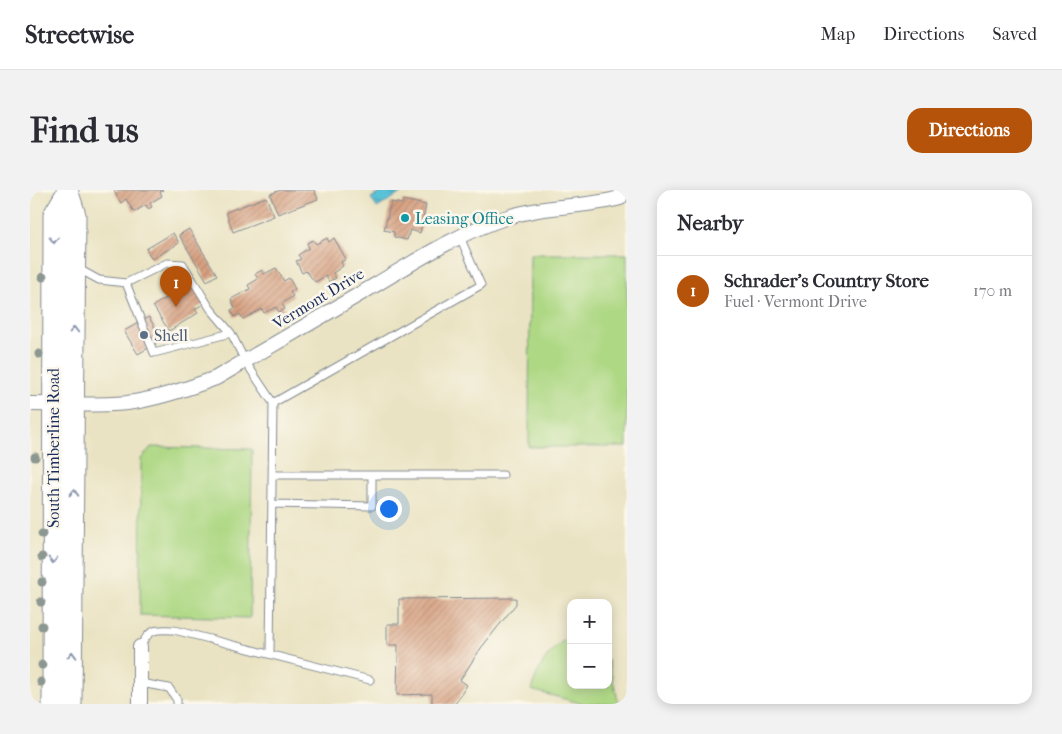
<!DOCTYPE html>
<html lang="en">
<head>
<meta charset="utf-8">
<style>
	:root { --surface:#fff; --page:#f2f2f3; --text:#2b2b33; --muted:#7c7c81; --line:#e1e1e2; --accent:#b45309 }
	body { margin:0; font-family:"IM FELL French Canon",serif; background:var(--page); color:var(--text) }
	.controls { position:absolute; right:15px; bottom:15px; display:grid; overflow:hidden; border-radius:10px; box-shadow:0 2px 12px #0003 }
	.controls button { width:45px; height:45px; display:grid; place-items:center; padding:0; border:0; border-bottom:1px solid var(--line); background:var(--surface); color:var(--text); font:25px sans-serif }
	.you { position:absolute; left:358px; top:318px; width:18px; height:18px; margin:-12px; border:4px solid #fff; border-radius:50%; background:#1a73e8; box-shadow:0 0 0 8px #1a73e833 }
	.badge { display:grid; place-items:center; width:32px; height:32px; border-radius:50%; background:var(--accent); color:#fff; font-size:16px; font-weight:700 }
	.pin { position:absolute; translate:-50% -41px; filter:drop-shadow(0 1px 2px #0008) }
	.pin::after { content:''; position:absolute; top:26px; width:18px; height:15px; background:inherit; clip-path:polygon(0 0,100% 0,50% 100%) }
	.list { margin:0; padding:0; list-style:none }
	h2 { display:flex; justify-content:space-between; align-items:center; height:65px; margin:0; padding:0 20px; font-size:21px }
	h2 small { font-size:16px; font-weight:400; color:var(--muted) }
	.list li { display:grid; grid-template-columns:32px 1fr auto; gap:15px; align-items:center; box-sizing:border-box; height:70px; padding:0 20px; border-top:1px solid var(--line) }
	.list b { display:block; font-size:19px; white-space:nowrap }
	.list p { margin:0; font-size:16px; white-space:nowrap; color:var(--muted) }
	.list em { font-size:16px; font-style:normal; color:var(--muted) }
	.map { position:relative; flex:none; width:597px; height:514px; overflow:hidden; border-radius:15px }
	header { display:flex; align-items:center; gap:30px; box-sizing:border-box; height:70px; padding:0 25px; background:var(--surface); border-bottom:1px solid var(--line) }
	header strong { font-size:24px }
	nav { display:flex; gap:28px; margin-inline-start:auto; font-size:18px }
	.intro { display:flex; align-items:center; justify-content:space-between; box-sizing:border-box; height:120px; padding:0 30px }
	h1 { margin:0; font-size:35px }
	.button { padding:12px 22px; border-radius:15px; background:var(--accent); color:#fff; font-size:18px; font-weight:700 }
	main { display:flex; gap:30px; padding:0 30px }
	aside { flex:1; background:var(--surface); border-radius:15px; box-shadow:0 2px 12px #0003 }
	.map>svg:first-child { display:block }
	.grass { fill:#aed884; stroke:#648471 }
	.water { fill:url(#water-ripples); stroke:#3a789a }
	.building { fill:url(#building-hatch) }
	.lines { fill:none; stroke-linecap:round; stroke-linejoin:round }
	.service-casing { stroke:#828990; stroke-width:9 }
	.minor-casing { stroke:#828990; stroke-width:16 }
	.primary-casing { stroke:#828990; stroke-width:23 }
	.service { stroke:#fff; stroke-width:7 }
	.minor { stroke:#fff; stroke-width:14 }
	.primary { stroke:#fff; stroke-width:21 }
	.tree { fill:#8c9791 }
	.oneway { stroke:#8d97ae }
	.culture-dot { fill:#0f9aa8; stroke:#fbf7ec; stroke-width:2 }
	.service-dot { fill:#5c6f8a; stroke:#fbf7ec; stroke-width:2 }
	.labels { text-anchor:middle; stroke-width:5; stroke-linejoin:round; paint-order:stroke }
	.culture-label { font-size:16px; fill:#0d838f; stroke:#fbf7ec; text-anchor:start }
	.street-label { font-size:16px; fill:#1b2f5e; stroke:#fbf7ec }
	.service-label { font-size:16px; fill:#4e5e75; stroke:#fbf7ec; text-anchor:start }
</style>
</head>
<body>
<header>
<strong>Streetwise</strong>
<nav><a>Map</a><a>Directions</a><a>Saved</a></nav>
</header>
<div class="intro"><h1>Find us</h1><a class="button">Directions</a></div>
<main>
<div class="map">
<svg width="597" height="514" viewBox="0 0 597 514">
	<defs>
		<pattern id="water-ripples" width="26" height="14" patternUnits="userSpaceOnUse" patternTransform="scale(1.25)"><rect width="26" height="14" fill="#5ac2d7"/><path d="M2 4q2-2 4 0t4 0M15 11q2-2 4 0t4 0" fill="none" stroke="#4a9eb2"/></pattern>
		<pattern id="building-hatch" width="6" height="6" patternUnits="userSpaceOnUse" patternTransform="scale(1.25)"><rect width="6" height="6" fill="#d8a181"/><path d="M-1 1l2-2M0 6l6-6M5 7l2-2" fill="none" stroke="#ae846d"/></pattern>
	</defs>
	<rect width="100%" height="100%" fill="#fbf7ec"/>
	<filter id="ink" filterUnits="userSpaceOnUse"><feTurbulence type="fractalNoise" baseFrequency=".02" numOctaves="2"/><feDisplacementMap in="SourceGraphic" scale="10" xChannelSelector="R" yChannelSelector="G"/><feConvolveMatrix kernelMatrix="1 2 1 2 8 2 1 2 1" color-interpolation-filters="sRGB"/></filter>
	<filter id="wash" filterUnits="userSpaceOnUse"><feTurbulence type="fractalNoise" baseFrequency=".0096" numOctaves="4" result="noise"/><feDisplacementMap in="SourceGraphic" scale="20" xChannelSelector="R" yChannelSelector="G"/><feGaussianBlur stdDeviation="1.12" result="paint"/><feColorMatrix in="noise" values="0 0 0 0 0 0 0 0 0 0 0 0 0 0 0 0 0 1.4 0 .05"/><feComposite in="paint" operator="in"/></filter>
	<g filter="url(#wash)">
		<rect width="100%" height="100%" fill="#eae3c3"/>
		<path class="grass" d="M 500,64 L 597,64 L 597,257 L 499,257 Z
			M 121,257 L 222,259 L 220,428 L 110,425 L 111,269 Z
			M 541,445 L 541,495 L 578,495 L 578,470 L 589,514 L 554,514 L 501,500 C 508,477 520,458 541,445 Z"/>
		<path class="water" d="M 355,0 L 374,1 L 347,18 L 341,8 Z"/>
		<g id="blocks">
			<path class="building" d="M 86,0 L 133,0 L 130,2 L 132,6 L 120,13 L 122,17 L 118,19 L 116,15 L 104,22 L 96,9 L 91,13 L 84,1 Z
				M 251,0 L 284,0 L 288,9 L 248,24 L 240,4 Z
				M 236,7 L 244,26 L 203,42 L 196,22 Z
				M 373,10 L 396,15 L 390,43 L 380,40 L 377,50 L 364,47 L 364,42 L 354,40 L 361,12 L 372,14 Z
				M 159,39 L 187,85 L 177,91 L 149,45 Z
				M 143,43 L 149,53 L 122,69 L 116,59 Z
				M 297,48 L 299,52 L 304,48 L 316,69 L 311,72 L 313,76 L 303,83 L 306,88 L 299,92 L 296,86 L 285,92 L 276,81 L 272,83 L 266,71 L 271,69 L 268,65 L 279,58 L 277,53 L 283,50 L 286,54 Z
				M 246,78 L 254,91 L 259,88 L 265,99 L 260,102 L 263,106 L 252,114 L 255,119 L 249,122 L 246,117 L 234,123 L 232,119 L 213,129 L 210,124 L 205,127 L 201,120 L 205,118 L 201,109 L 220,99 L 218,95 L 228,89 L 225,84 L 232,80 L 234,84 Z
				M 162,92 L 175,113 L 165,119 L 168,123 L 139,141 L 123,116 Z
				M 119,127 L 132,150 L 108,164 L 94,141 Z
				M 486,408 L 486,414 L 451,458 L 430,490 L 437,495 L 425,514 L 402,514 L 402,504 L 367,505 L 368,455 L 357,455 L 357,434 L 369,434 L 369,409 Z"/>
		</g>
	</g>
	<g filter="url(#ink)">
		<use href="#blocks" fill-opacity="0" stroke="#828990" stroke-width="1"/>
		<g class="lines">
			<g class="service-casing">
				<path id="service" d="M 47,78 L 69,90 L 96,93 L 137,73 L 153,74 L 180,118 L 201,143
					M 96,93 L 124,163 L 201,143 L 215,171 L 243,213 L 240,463
					M 243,213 L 451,95 L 430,47
					M 242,285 L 473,285
					M 242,314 L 342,316 L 342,286
					M 110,457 C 120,438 125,439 144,440 L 340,490
					M 110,493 L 139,498 L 147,510 L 147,514"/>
			</g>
			<g class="minor-casing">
				<path id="minor" d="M 0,214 C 32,214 65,216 97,213 C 128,209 157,199 186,188 C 240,157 293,125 347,94 C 389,69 431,42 478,27 C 514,15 553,18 590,8 L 592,0
					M 110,514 L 110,457"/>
			</g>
			<g class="primary-casing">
				<path id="primary" d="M 37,0 L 45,25 L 41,514
					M 23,514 L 24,25 L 36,5"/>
			</g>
			<use href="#service" class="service"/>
			<use href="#minor" class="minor"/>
			<use href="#primary" class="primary"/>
		</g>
		<g class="tree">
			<circle cx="13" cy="87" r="4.5"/>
			<circle cx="9" cy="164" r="4.5"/>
			<circle cx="5" cy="267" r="4.5"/>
			<circle cx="12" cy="344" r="4.5"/>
			<circle cx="12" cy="367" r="4.5"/>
			<circle cx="12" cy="392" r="4.5"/>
			<circle cx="11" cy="412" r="4.5"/>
			<circle cx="12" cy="436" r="4.5"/>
			<circle cx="12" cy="475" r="4.5"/>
			<circle cx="11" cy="492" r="4.5"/>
		</g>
		<defs><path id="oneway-chevron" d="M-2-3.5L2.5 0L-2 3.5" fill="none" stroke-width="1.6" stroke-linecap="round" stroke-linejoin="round" transform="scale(1.25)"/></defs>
		<g class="oneway">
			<use href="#oneway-chevron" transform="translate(24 50) rotate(90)"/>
			<use href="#oneway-chevron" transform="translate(44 140) rotate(-90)"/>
			<use href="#oneway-chevron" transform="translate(44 303) rotate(-89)"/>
			<use href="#oneway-chevron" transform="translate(23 370) rotate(90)"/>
			<use href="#oneway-chevron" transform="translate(42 465) rotate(-89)"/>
		</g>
	</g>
	<circle class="culture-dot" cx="375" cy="28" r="5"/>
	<circle class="service-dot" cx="114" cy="145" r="5"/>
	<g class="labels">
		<g class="culture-label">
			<text x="385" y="34">Leasing Office</text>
		</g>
		<g class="street-label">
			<text transform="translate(288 108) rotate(-31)" y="6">Vermont Drive</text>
			<text transform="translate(23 258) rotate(-90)" y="6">South Timberline Road</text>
		</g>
		<g class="service-label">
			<text x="124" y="151">Shell</text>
		</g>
	</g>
</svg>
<div class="controls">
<button>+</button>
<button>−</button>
</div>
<div class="you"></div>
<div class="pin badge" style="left:146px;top:117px">1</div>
</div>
<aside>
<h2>Nearby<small></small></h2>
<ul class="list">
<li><span class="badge">1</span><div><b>Schrader's Country Store</b><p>Fuel · Vermont Drive</p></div><em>170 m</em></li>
</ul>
</aside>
</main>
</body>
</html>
